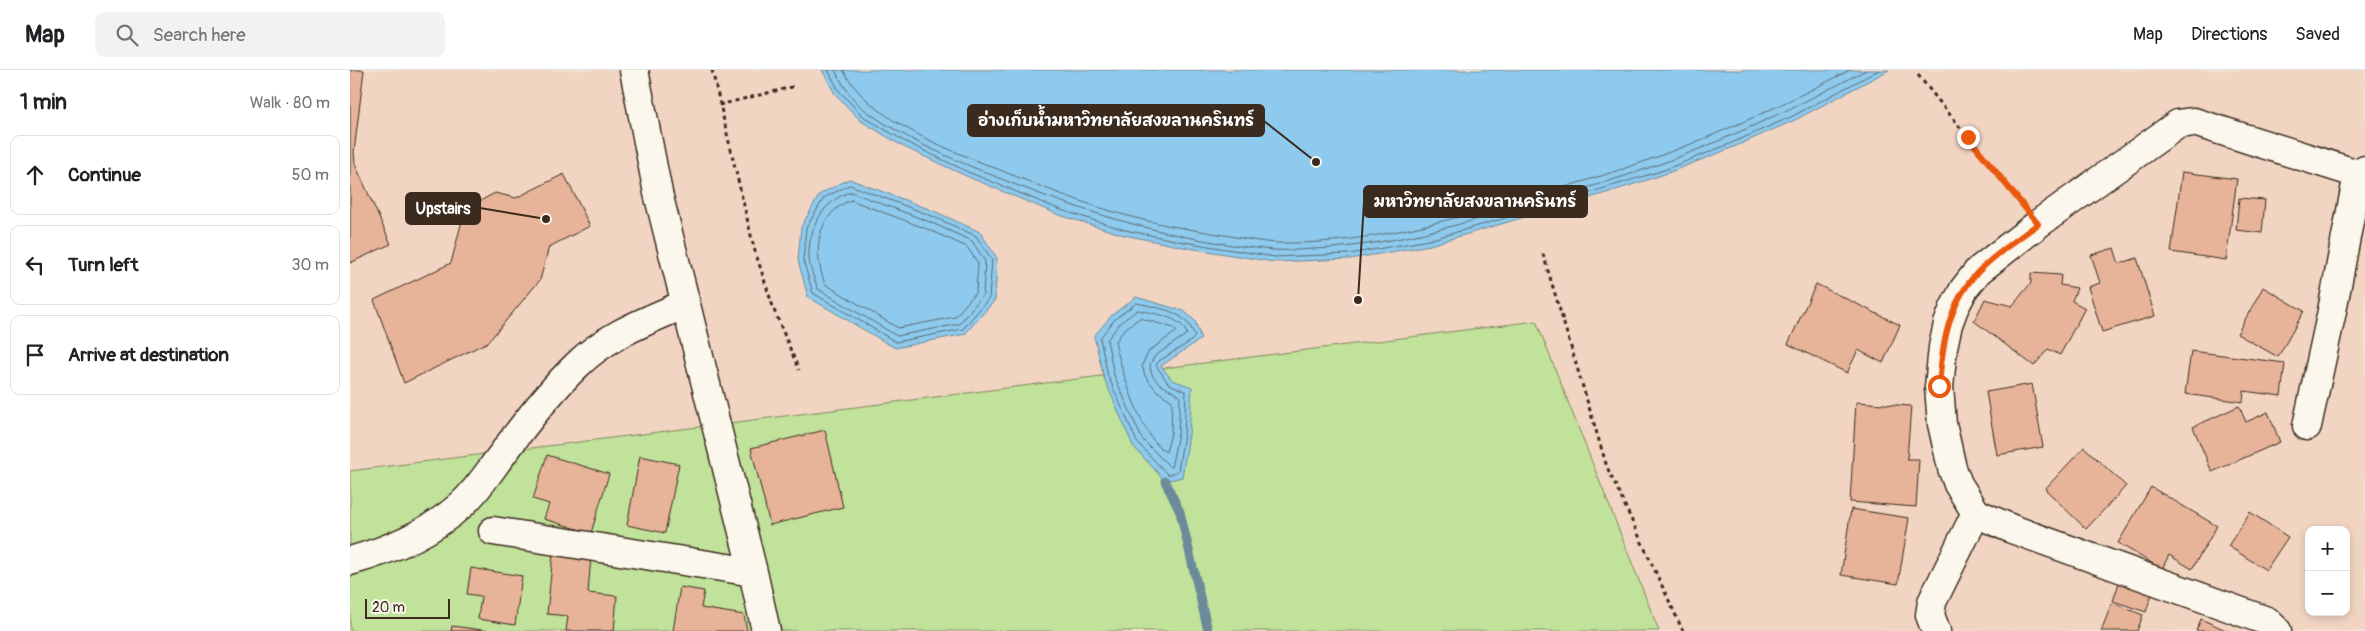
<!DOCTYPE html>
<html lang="en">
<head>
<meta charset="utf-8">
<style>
	:root { --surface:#fff; --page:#f2f2f2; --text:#202124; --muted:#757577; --line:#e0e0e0 }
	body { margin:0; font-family:Pangolin,"Playpen Sans Thai",sans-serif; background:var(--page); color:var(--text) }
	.controls { position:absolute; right:15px; bottom:15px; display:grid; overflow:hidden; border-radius:10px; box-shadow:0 2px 8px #0003 }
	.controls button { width:45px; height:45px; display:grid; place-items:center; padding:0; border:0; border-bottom:1px solid var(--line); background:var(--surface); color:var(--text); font:25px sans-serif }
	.scale { position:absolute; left:15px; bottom:12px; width:85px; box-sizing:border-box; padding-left:5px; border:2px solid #3b2a1e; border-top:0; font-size:14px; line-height:18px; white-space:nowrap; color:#3b2a1e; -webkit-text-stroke:4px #fbf7ec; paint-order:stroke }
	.stop { position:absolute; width:15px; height:15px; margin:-11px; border:4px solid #ea580c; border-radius:50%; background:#fff }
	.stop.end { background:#ea580c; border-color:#fff; box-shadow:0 1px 5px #0008 }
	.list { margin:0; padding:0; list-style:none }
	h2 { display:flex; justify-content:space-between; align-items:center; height:65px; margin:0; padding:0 20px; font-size:21px }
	h2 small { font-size:16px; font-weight:400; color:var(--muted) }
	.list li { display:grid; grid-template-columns:32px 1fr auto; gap:15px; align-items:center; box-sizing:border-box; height:80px; margin:0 10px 10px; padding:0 10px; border:1px solid var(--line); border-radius:10px }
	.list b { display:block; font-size:19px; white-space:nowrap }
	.list em { font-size:16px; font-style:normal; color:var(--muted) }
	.icon { flex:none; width:28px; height:28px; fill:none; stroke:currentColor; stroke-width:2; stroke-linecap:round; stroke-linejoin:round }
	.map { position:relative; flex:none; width:2015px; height:561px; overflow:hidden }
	header { display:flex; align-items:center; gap:30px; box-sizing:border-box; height:70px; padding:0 25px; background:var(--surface); border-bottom:1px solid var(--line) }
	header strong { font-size:24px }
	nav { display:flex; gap:28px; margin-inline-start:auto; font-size:18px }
	.search { width:350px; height:45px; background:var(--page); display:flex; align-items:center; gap:12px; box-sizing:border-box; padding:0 18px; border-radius:10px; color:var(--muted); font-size:19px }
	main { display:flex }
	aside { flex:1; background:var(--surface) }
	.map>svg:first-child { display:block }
	.built { fill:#f1d5c2; fill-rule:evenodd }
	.green { fill:#c1e29b; stroke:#7e865c }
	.water { fill:#8dcaed; stroke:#6c8a9a }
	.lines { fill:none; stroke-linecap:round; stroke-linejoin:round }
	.shore { stroke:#5c6a71; stroke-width:1 }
	.stream { stroke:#6c8a9a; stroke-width:9 }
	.building { fill:#e7b499; stroke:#3b2a1e }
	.minor-casing { stroke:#3b2a1e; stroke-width:31 }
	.path { stroke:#3b2a1e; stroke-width:3; stroke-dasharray:4 4; stroke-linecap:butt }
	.minor { stroke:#fbf7ec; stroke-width:28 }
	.route { stroke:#ea580c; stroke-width:6 }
	.leader { fill:none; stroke:#3b2a1e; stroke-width:2 }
	.callout-dot { fill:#3b2a1e; stroke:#fbf7ec; stroke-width:2 }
	.callout { fill:#3b2a1e; stroke:#3b2a1e; stroke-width:2 }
	.callout-label { font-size:16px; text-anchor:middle; font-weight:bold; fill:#fff }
</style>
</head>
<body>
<header>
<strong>Map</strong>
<div class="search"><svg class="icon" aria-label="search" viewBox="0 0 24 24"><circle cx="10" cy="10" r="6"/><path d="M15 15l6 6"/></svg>Search here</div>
<nav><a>Map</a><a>Directions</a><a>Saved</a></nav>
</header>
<main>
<aside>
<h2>1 min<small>Walk · 80 m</small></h2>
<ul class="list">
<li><svg class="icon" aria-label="ahead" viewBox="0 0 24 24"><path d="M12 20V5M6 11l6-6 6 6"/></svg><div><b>Continue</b></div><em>50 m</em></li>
<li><svg class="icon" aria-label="left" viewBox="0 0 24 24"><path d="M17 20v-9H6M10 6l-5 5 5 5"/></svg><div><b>Turn left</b></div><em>30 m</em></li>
<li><svg class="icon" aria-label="arrive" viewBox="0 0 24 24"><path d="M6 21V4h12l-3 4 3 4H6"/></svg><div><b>Arrive at destination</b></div></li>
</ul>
</aside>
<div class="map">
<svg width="2015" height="561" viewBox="0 0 2015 561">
	<rect width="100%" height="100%" fill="#f5e3d3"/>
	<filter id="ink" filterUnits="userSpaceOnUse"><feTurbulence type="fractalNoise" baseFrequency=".02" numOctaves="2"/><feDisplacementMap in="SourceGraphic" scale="10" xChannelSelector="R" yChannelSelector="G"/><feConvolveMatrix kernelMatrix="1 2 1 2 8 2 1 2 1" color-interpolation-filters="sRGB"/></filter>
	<g filter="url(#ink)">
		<path class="built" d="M 0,0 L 2015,0 L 2015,561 L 0,561 ZM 1959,460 L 1996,460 L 1996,542 L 1959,542 Z"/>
		<path class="green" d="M 1186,251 L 1309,561 L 0,561 L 0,401 Z"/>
		<path class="water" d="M 472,0 L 1539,0 L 1445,50 L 1379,79 L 1315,104 L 1263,121 L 1080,175 L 1000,189 L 924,192 L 833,177 L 774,165 L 709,145 L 616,106 L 554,77 L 511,51 L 485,24 Z
			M 499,109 L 584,141 L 630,162 L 647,188 L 645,230 L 615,264 L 545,278 L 458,227 L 448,190 L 451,157 L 470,124 Z
			M 786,227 L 834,241 L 845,251 L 851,269 L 811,296 L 822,310 L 842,317 L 839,365 L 832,407 L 815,411 L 783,376 L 754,308 L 744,266 L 762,245 Z"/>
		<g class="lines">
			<path class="shore" d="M 478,0 L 489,21 L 514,47 L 556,72 L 618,102 L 711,140 L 775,160 L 834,172 L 925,187 L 999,184 L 1079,170 L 1183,140 L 1314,100 L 1377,75 L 1443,46 L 1529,0
				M 485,0 C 493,16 504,33 519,43 C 558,71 605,90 649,108 C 737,144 828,171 923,180 C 936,181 949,180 962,179 C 1024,177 1083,162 1142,145 C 1199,129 1257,113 1313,93 C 1383,67 1450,35 1516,0
				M 493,0 C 521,52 598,79 650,100 C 692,117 734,134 778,146 C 807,154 838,159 868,164 C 888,167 908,172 927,173 C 1007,175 1081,155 1156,134 C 1208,119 1262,104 1312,85 C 1377,61 1439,32 1500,0
				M 500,115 L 582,146 L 626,166 L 642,190 L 639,228 L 613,259 L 546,272 L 463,223 L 453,190 L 456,158 L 474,128 Z
				M 501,122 L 580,152 L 622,171 L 635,191 L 633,225 L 609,254 L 547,266 L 468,219 C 465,210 460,199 459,189 C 457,161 473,129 501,122 Z
				M 501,130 L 577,159 L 617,177 L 628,193 L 626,222 L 605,247 L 548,258 L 475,214 C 463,182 465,145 501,130 Z
				M 787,233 C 812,239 835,240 845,266 L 841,271 L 809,291 L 806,295 L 818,313 L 836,322 L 834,364 L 828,401 L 818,405 L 787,372 L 758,306 L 750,268 L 765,249 Z
				M 788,240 C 805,244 831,246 837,264 L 805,286 L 800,294 C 800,314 819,318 830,326 L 828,364 L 821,398 L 792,369 L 764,305 L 757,270 L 770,253 Z
				M 790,248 L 824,258 L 827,261 L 799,281 L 792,295 L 795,306 L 807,321 L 822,331 L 821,363 L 816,382 C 792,370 771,298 765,272 L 775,259 Z"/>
			<path class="stream" d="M 815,411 L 830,442 L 858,561"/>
		</g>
		<path class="building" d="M 0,0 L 14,0 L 4,82 L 5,94 L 41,174 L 0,193 Z
			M 1832,102 L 1887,109 L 1876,190 L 1821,182 Z
			M 214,104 L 240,156 L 199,177 L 190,210 L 138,272 L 54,313 L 24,230 L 101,193 L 115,139 L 145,123 L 166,128 Z
			M 1889,128 L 1915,130 L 1912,163 L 1886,160 Z
			M 1764,178 L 1769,194 L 1787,188 L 1805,246 L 1752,262 L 1738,217 L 1750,213 L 1741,185 Z
			M 1681,203 L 1711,205 L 1710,215 L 1727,218 L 1722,231 L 1735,238 L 1710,285 L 1698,279 L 1684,296 L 1624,251 L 1635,229 L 1662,236 L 1681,213 Z
			M 1466,214 L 1550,255 L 1533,293 L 1508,280 L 1497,303 L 1438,274 Z
			M 1913,217 L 1954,241 L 1928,287 L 1887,264 Z
			M 1841,281 L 1935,293 L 1931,326 L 1894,321 L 1893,332 L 1835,324 Z
			M 1682,314 L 1693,377 L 1647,385 L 1636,322 Z
			M 1506,332 L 1561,336 L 1557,389 L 1569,389 L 1566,437 L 1500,432 Z
			M 1889,336 L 1896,352 L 1918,342 L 1930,372 L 1862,402 L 1843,357 Z
			M 475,360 L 493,437 L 420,455 L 401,378 Z
			M 1734,377 L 1776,416 L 1736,459 L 1695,419 Z
			M 197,385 L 259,404 L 241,463 L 194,449 L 199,434 L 183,429 Z
			M 290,386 L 329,394 L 315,463 L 277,455 Z
			M 1801,417 L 1867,456 L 1842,499 L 1819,485 L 1812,499 L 1768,473 Z
			M 1501,439 L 1559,448 L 1548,514 L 1491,505 Z
			M 1900,442 L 1938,467 L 1916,500 L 1878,476 Z
			M 203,483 L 241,486 L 238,523 L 267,526 L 264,561 L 216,561 L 218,546 L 197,544 Z
			M 121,498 L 172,506 L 165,555 L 128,549 L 131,526 L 117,524 Z
			M 1769,513 L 1802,524 L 1796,542 L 1763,531 Z
			M 330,517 L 354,521 L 351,538 L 394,545 L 397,561 L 323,561 Z
			M 1762,533 L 1793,545 L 1787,561 L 1751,561 Z
			M 1851,549 L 1878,561 L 1846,561 Z
			M 102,556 L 140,561 L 101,561 Z"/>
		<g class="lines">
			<g class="minor-casing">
				<path id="minor" d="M 284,0 L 308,123 L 403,502 L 416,561
					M 1957,356 L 1982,241 L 2008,104
					M 143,461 L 403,502
					M 0,491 C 40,480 80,463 111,435 C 128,420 140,400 154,382 C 176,352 200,321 227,295 C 257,265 297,251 335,234
					M 1586,561 L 1580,545 L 1582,532 L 1626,443
					M 1927,561 L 1917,551 L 1662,459 L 1626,443 L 1608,414 L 1602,398 L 1592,354 L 1589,317 L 1593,277 L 1598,254 L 1604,238 L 1614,219 L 1628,201 L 1688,154 L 1828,54 L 1844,52 L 2008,104 L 2015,100"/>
			</g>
			<path class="path" d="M 362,0 L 404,178 L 424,240 L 449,300
				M 1568,5 L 1670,132
				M 369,35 L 446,16
				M 1193,184 L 1257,397 L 1333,561"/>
			<use href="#minor" class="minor"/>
		</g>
	</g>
	<g class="lines" filter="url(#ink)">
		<path class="route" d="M 1589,316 C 1592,276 1598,233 1628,202 C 1645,184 1668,169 1688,154 L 1618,67"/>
	</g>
	<path class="leader" d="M966 92L914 51M1008 230L1014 132M196 149L130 138"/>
	<g class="callout-dot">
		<circle cx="966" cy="92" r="5"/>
		<circle cx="1008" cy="230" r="5"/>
		<circle cx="196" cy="149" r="5"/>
	</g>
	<g class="callout">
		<rect x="618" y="35" width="296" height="31" rx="5"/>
		<rect x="1014" y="116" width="223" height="31" rx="5"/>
		<rect x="56" y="123" width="74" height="31" rx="5"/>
	</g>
	<g class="callout-label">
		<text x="766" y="56">อ่างเก็บน้ำมหาวิทยาลัยสงขลานครินทร์</text>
		<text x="1125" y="137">มหาวิทยาลัยสงขลานครินทร์</text>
		<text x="93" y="144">Upstairs</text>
	</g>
</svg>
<div class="controls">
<button>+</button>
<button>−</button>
</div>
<div class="scale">20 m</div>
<div class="stop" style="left:1589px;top:316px"></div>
<div class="stop end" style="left:1618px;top:67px"></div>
</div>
</main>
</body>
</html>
